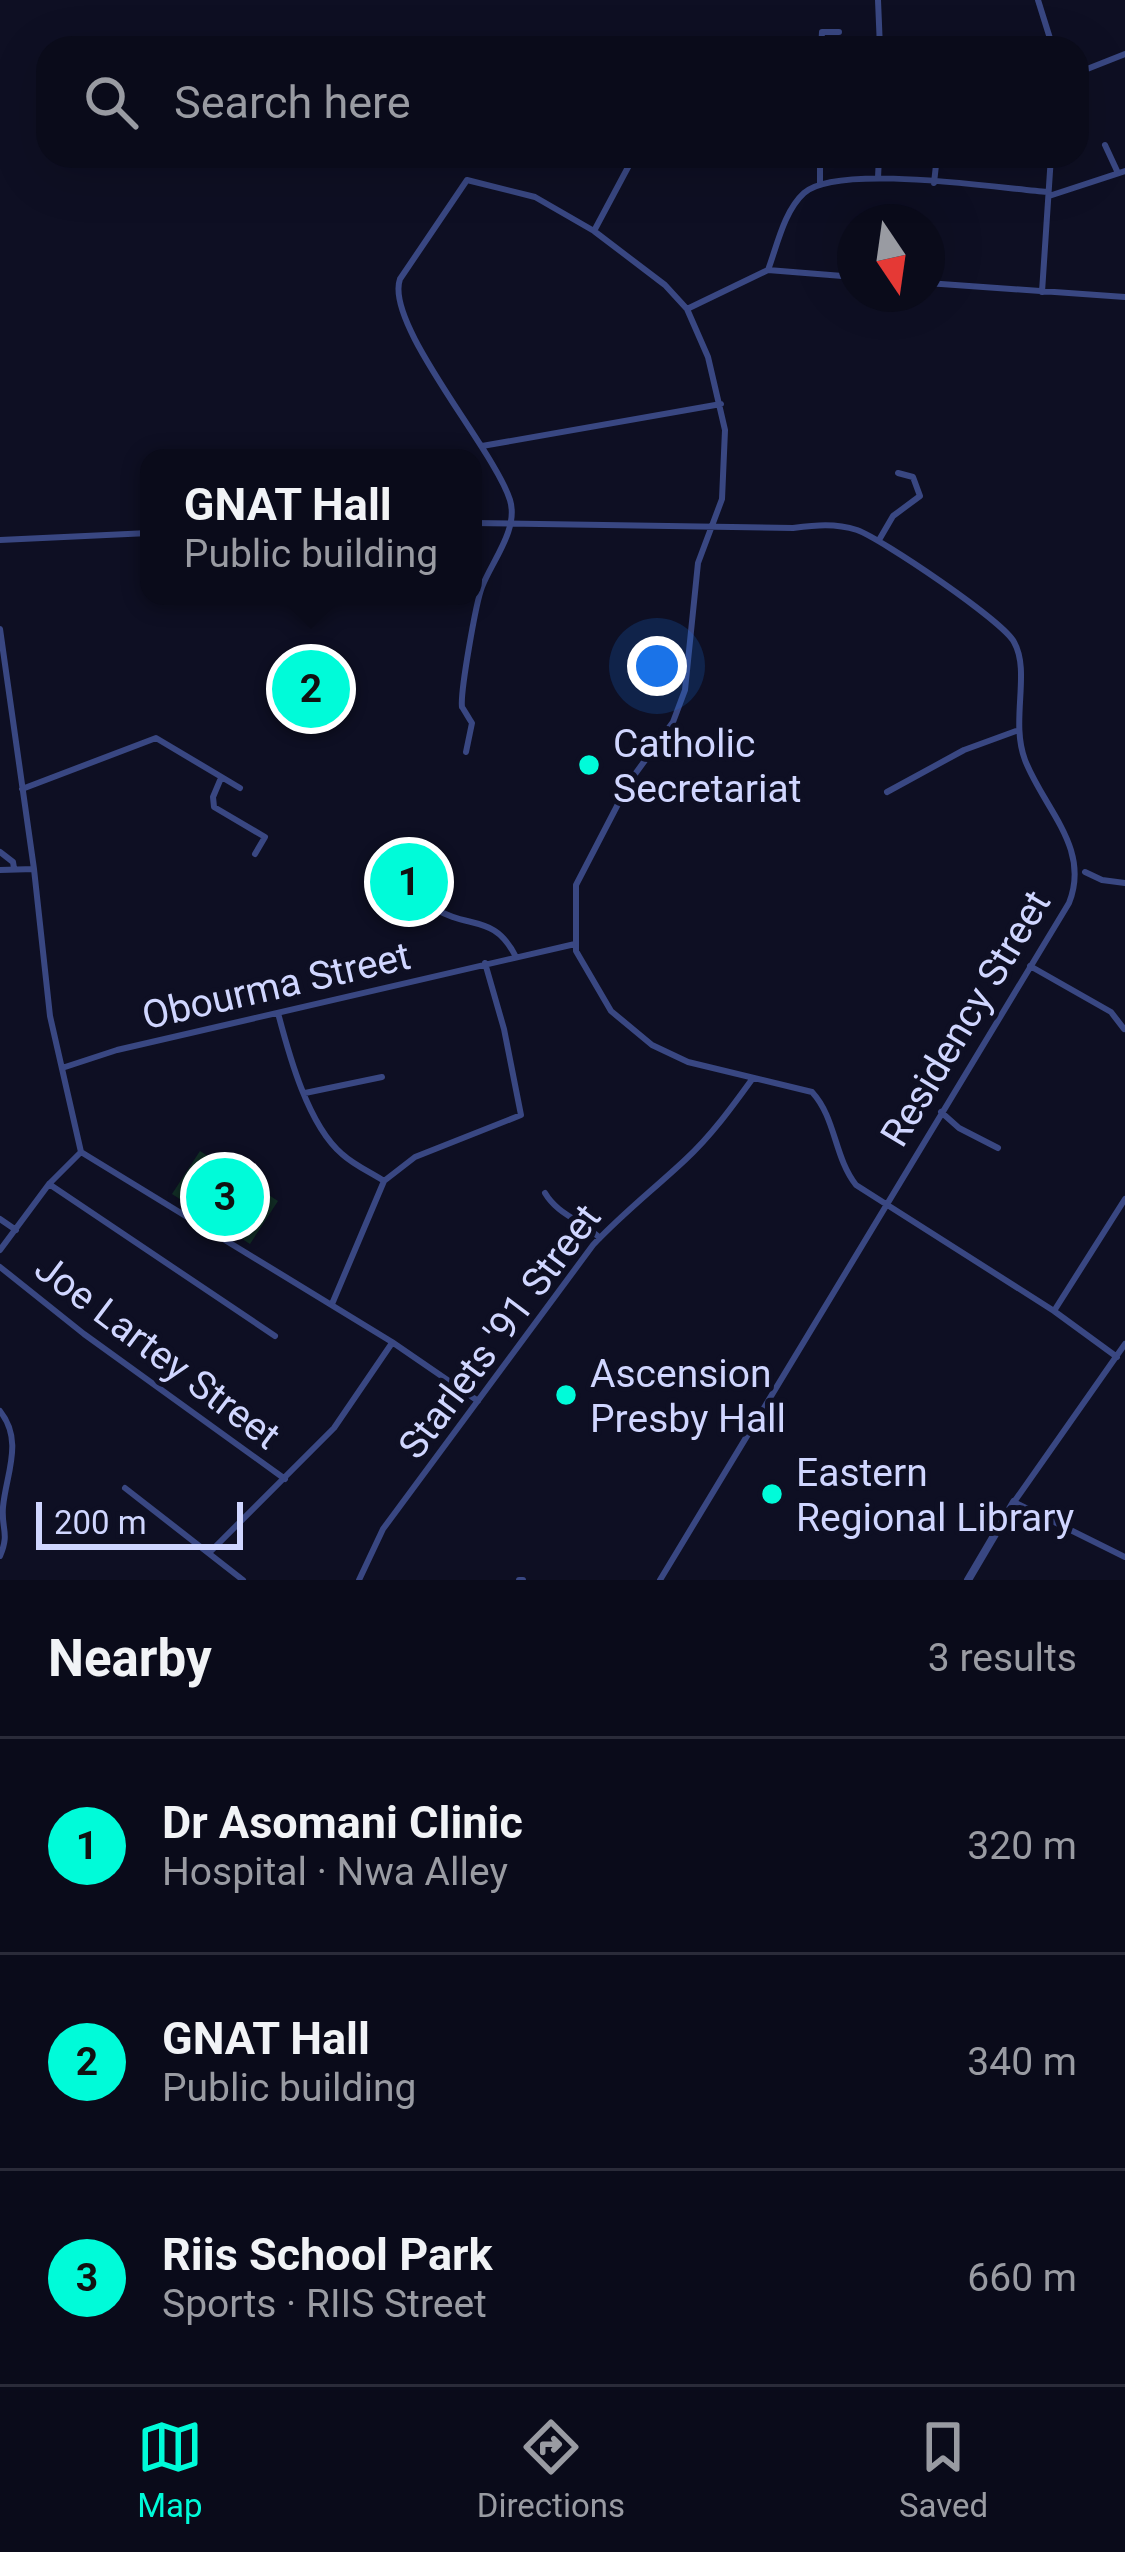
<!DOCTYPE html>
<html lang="en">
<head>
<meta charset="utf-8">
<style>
	:root { --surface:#0a0b1a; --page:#131423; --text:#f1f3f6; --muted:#999ba2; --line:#2a2b39; --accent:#00fbd9 }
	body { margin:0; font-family:Roboto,sans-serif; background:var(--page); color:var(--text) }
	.compass { position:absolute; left:837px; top:204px; width:108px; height:108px; border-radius:50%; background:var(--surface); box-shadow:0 12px 48px #0002; rotate:167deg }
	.scale { position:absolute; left:36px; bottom:30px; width:207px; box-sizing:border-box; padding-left:12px; border:6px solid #d0d6ff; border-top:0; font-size:33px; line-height:42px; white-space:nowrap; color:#d0d6ff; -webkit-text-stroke:9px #0e0f23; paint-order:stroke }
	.you { position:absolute; left:657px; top:666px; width:42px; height:42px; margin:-30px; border:9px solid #fff; border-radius:50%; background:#1a73e8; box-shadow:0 0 0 18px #1a73e833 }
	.badge { display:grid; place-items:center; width:78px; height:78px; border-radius:50%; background:var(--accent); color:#111; font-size:39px; font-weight:700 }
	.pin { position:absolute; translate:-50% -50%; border:6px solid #fff; box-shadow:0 3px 12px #0006 }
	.popup { position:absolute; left:140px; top:449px; width:342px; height:156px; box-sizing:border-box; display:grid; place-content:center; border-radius:24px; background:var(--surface); filter:drop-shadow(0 3px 9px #0005); font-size:39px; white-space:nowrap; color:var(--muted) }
	.popup b { font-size:45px; color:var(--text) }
	.popup::after { content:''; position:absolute; left:50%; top:100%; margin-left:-24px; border:24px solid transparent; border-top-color:var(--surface) }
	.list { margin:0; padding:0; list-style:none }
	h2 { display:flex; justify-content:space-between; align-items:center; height:156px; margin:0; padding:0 48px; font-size:51px }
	h2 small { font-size:39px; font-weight:400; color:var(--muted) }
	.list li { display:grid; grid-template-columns:78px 1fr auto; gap:36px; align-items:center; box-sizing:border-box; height:216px; padding:0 48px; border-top:3px solid var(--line) }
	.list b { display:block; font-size:45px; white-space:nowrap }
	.list p { margin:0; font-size:39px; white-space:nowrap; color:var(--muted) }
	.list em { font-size:39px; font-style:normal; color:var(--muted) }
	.icon { flex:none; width:66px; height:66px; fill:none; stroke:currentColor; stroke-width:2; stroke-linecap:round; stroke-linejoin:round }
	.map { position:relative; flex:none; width:1125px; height:1580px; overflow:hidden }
	.search { position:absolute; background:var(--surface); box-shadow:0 12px 48px #0002; left:36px; right:36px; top:36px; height:132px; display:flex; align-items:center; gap:30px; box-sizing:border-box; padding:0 42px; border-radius:36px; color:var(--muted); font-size:45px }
	.sheet { height:804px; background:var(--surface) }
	nav { display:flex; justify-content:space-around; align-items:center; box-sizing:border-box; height:168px; border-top:3px solid var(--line); background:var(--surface); font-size:33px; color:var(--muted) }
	nav a { display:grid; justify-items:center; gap:6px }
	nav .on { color:var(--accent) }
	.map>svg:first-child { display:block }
	.green { fill:#112d25 }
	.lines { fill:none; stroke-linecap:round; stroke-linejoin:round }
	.minor { stroke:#394782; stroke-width:6 }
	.tertiary { stroke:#394782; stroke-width:8 }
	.poi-dot { fill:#00fbd9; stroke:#0e0f23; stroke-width:4.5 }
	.labels { text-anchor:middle; stroke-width:10; stroke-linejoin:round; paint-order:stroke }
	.poi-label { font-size:39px; fill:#d0d6ff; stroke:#0e0f23; text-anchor:start }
	.street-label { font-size:39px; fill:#d0d6ff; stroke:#0e0f23 }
</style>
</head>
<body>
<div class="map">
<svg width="1125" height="1580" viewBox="0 0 1125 1580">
	<rect width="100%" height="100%" fill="#0e0f23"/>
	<path class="green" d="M 200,1151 L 278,1201 L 250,1244 L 172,1194 Z"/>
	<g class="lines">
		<path class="minor" d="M 878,0 L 880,48
			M 1038,0 L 1053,48
			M 821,48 L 822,32 L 839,32
			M 1077,73 L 1125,54
			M 1105,145 L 1118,173
			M 878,178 L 879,156
			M 820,183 L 820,156
			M 934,183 L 937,156
			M 1049,196 L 1125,171
			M 594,231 L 634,156
			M 768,270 C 777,246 784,211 804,193 C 837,163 998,188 1047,192
			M 768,270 L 855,277
			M 927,283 L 1125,297
			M 1042,292 L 1051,156
			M 687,309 L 768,270
			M 482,446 L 721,404
			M 473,523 L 793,528 C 816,525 835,523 857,530 C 882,539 1003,621 1014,642 C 1031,672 1010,721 1025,760 C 1044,809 1091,848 1069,903 L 660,1580
			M 0,540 L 149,533
			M 879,540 L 893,516 L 920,496 L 913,477 L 898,473
			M 0,629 L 34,869 L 50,1016 L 81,1152
			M 466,752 L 472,723 C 471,722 463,708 462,707 C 460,693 476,602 482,587 C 492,561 519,529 510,500 C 494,449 384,324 400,279 L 467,180 L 535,197 L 594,231 L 665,285 L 687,309 L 708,357 L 725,430 L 722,499 L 698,563 L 685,690 L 673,722 L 630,781 L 576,885 L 576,951 L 611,1011 L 652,1045 L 688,1062 L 812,1092 C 836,1118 834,1157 856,1185 L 1054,1311 L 1117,1357
			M 221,778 L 213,797 L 214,807 L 265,837 L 255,854
			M 22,789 L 156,738 L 240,788
			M 887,792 L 964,750 L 1016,731
			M 0,852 L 13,862 L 14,868
			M 0,870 L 34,869
			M 1085,872 L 1102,880 L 1125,883
			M 434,908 C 469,930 494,913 516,957
			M 1030,966 L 1111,1012 L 1124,1029
			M 278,1013 C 289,1055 308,1125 342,1154 C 354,1165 370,1172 384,1181
			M 62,1068 L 117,1050 L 575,944
			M 305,1093 L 382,1077
			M 941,1112 L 959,1128 L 998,1148
			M 81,1152 L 392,1342 L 478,1401
			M 49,1184 L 275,1336
			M 545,1193 C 558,1215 581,1220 600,1238
			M 0,1219 L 16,1230
			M 0,1250 L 49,1184 L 81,1152
			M 0,1267 L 84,1334 L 285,1479
			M 332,1304 L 384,1181 L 415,1157 L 521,1115 L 504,1029 L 485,963
			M 1054,1311 L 1125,1199
			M 1125,1344 L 1014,1502 L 1125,1557
			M 0,1411 C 24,1441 6,1474 3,1507 C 1,1529 10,1533 0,1556
			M 125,1488 L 243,1580
			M 210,1552 L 334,1428 L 392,1343
			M 359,1580 L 383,1529 L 593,1245 C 622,1214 654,1189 685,1160 C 711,1136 732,1107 753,1078
			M 519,1580 L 523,1580"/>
		<path class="tertiary" d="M 968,1580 L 1014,1502"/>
	</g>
	<g class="poi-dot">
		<circle cx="589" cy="765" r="12"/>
		<circle cx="566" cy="1395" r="12"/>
		<circle cx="772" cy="1494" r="12"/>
	</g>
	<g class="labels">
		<g class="poi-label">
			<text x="613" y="757">Catholic<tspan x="613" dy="45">Secretariat</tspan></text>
			<text x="590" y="1387">Ascension<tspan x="590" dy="45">Presby Hall</tspan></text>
			<text x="796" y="1486">Eastern<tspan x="796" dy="45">Regional Library</tspan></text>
		</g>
		<g class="street-label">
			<text transform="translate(276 985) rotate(-13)" y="14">Obourma Street</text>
			<text transform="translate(965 1018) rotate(-59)" y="14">Residency Street</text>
			<text transform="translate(499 1331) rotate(-53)" y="14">Starlets '91 Street</text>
			<text transform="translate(158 1351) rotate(37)" y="14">Joe Lartey Street</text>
		</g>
	</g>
</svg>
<svg class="compass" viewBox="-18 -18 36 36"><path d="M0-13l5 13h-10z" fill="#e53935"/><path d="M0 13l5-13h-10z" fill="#999ba2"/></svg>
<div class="scale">200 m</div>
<div class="you"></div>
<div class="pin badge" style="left:409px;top:882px">1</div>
<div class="pin badge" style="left:311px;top:689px">2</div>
<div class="popup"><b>GNAT Hall</b>Public building</div>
<div class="pin badge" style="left:225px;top:1197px">3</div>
<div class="search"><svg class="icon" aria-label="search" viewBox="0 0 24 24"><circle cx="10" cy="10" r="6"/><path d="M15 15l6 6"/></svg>Search here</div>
</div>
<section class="sheet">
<h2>Nearby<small>3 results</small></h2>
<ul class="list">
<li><span class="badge">1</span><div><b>Dr Asomani Clinic</b><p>Hospital · Nwa Alley</p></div><em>320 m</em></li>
<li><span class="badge">2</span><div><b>GNAT Hall</b><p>Public building</p></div><em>340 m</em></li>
<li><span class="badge">3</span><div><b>Riis School Park</b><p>Sports · RIIS Street</p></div><em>660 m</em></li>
</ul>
</section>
<nav>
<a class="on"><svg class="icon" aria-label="map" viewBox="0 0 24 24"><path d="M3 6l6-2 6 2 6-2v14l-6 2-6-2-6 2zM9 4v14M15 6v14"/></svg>Map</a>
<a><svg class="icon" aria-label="directions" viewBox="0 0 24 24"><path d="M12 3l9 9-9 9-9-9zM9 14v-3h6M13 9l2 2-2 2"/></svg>Directions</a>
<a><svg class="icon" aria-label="saved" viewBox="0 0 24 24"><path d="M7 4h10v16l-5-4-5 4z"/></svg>Saved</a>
</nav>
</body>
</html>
